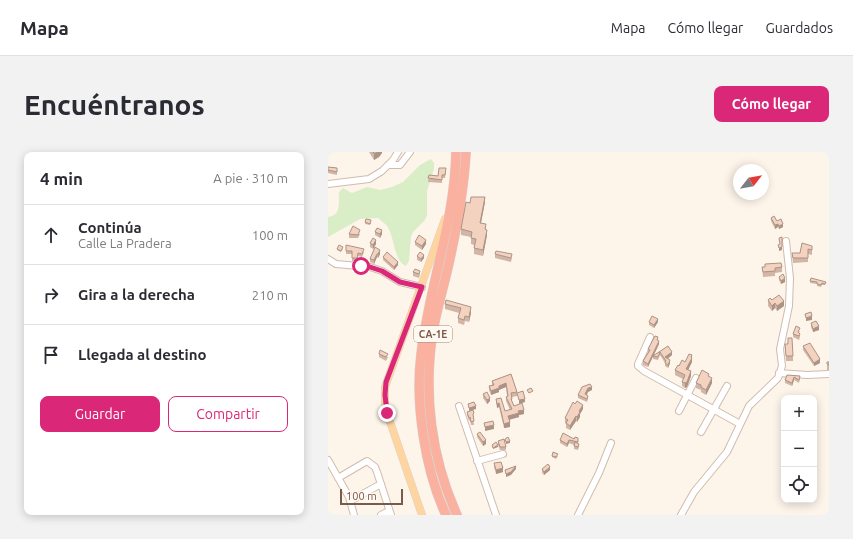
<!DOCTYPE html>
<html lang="es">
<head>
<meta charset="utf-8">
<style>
	:root { --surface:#fff; --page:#f2f2f3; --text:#2b2b33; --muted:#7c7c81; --line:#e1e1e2; --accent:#db2777 }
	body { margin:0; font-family:Ubuntu,sans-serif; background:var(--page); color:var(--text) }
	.controls { position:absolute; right:12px; bottom:12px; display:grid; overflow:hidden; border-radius:8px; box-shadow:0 2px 10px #0003 }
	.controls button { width:36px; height:36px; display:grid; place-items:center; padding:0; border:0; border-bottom:1px solid var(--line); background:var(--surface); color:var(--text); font:20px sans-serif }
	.compass { position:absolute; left:405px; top:12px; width:36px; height:36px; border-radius:50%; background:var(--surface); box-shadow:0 2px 10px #0003; rotate:59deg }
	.scale { position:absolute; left:12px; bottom:10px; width:63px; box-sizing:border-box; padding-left:4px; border:2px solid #7b594b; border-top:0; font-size:11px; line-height:14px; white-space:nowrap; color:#7b594b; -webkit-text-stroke:3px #fff9f2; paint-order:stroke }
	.stop { position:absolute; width:12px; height:12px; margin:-9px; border:3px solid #db2777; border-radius:50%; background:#fff }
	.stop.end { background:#db2777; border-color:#fff; box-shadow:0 1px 4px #0008 }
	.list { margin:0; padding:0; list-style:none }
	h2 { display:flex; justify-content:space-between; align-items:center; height:52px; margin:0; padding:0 16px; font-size:17px }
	h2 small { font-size:13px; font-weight:400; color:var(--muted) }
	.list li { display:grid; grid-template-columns:26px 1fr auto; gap:12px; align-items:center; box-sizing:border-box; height:60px; padding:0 16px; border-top:1px solid var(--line) }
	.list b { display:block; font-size:15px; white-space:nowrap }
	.list p { margin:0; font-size:13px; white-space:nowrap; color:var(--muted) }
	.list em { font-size:13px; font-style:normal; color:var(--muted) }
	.actions { display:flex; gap:8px; padding:12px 16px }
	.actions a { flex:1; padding:9px 0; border:1px solid var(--accent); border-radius:8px; text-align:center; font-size:14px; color:var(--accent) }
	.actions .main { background:var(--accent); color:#fff }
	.icon { flex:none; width:22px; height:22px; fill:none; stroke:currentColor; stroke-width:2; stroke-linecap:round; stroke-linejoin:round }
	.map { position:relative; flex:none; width:501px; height:363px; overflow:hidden; border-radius:8px }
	header { display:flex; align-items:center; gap:24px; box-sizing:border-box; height:56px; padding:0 20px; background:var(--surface); border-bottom:1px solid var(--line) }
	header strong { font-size:19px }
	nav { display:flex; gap:22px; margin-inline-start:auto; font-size:14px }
	.intro { display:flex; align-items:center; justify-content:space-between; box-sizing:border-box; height:96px; padding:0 24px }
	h1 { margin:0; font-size:28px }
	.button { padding:10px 18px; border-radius:8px; background:var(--accent); color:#fff; font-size:14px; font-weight:700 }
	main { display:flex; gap:24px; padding:0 24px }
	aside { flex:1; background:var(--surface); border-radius:8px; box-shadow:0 2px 10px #0003 }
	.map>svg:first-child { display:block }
	.green { fill:#d9edc7 }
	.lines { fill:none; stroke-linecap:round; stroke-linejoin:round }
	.minor-casing { stroke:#d2bbae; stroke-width:8 }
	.major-casing { stroke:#dad1cd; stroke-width:8 }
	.highway-casing { stroke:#dad1cd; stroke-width:10 }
	.minor { stroke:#fff; stroke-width:6 }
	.major { stroke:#fed5a1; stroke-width:7 }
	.highway { stroke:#fab19f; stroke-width:9 }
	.wall { fill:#d2b5a5 }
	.shaded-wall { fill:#ab9386 }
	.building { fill:#f4d2c0; stroke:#ab9386 }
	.route { stroke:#db2777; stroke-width:5 }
	.labels { text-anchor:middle; stroke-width:3; stroke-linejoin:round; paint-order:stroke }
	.shield { fill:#fff9f2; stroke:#a3897d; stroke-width:1 }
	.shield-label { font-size:10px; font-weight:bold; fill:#7b594b }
</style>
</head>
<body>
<header>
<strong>Mapa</strong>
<nav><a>Mapa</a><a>Cómo llegar</a><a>Guardados</a></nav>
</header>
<div class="intro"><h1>Encuéntranos</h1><a class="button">Cómo llegar</a></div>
<main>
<aside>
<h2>4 min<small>A pie · 310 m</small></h2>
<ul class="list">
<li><svg class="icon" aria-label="ahead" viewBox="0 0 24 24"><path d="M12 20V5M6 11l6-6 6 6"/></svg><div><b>Continúa</b><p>Calle La Pradera</p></div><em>100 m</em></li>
<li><svg class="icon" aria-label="right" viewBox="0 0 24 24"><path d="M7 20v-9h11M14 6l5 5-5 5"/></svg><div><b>Gira a la derecha</b></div><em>210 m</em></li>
<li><svg class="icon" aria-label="arrive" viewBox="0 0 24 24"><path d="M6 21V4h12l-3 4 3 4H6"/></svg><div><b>Llegada al destino</b></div></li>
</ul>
<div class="actions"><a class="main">Guardar</a><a>Compartir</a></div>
</aside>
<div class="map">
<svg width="501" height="363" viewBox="0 0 501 363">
	<rect width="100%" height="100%" fill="#fdf5ea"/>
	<path class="green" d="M 103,7 L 106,11 L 106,17 L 99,39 L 99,63 L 97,68 L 85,80 L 83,85 L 81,109 L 78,114 C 65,108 67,85 59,74 C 57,71 53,69 50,66 L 32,67 L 0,85 L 0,65 C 14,63 10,51 11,40 L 15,36 L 24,41 L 39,35 L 52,38 L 64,35 L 75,30 L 92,13 Z"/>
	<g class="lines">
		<g class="minor-casing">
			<path id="minor" d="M 60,13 L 72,13 L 82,0
				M 0,32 L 41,27 L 54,19 L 65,8 L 70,0
				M 0,107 L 8,112 L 42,115 L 54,119 L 72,130 L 94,135
				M 322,185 L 310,212 L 310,214 L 316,219 L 412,272
				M 451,221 L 479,223 L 501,222
				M 131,254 L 168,363
				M 351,259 L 368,226
				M 373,280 L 399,234
				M 0,308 L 21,345 L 26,363
				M 149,309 L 175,302
				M 10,326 L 39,309 L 47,315 L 49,320 L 63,363
				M 22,349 L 53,332
				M 53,363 L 61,359
				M 250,363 L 271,321 L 283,291
				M 353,363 L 366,340 L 399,300 L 421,254 L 450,226 L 454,214 L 452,197 L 461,154 L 462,126 L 458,89"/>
		</g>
		<g class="major-casing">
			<path id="major" d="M 94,363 L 59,261 L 57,252 L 57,235 L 117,67"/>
		</g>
		<g class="highway-casing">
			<path id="highway" d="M 118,363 C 97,318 87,252 93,203 C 101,134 127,69 128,0
				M 129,363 C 103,306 95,241 105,179 C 109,156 116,134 121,111 C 129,75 136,37 138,0"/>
		</g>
		<use href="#minor" class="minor"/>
		<use href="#major" class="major"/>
		<use href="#highway" class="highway"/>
	</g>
	<path class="wall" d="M 41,0 L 54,0 L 54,1 L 51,5 L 46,8 Z
		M 0,15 L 9,16 L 9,23 L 0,21 Z
		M 118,20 L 117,26 L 114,26 L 114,31 L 100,30 L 101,23 L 110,24 Z
		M 157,50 L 153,71 L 158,77 L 159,83 L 155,104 L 146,102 L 146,93 L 143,92 L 143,85 L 133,83 L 133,77 L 142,51 Z
		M 443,66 L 449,69 L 455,75 L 451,77 L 450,75 L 447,77 L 443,69 Z
		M 37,70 L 43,70 L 42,73 L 37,72 Z
		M 47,80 L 54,82 L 52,86 L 47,83 Z
		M 21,82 L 32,82 L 30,86 L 21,86 Z
		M 87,90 L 98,92 L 94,98 L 87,93 Z
		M 42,91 L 48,92 L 45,97 L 42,95 Z
		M 474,91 L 484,98 L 484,103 L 480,102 L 480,110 L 465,111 L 464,101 L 472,101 Z
		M 18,93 L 36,100 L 34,105 L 30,104 L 29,109 L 24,109 L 24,102 L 18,102 Z
		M 47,95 L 52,102 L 50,106 L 49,105 L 46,112 L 42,110 L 42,107 Z
		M 15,96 L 13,100 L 9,98 L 9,97 Z
		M 167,102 L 184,106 L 183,110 L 167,106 Z
		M 89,104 L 96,106 L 93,110 L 89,108 Z
		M 55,105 L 70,113 L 66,118 L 55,108 Z
		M 434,115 L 454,115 L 454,120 L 447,121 L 447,124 L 435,125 Z
		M 85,120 L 92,122 L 91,126 L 85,124 Z
		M 451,125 L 457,130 L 453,132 L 451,128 Z
		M 483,126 L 498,131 L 497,133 L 494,133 L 493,135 L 489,134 L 489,132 L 482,131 Z
		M 118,148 L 143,161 L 141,170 L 137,169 L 136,173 L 130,171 L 130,166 L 131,161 L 117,157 L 117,152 Z
		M 440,148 L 456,154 L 449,159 L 447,156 L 444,159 L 440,154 Z
		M 321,170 L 330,170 L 326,176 L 321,173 Z
		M 483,171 L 491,178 L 485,180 L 483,175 Z
		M 472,179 L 471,181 L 472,185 L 471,188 L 465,185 L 465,182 Z
		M 460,186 L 465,204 L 465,209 L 458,209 L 457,192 L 460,192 Z
		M 330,189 L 331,192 L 326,203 L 340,194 L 344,203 L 340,207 L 342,211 L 340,216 L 337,214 L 337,211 L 332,203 L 330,208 L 325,207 L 325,204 L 320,215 L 315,213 L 315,209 L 320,200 L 320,197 Z
		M 475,194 L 492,211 L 486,214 L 475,198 Z
		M 51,202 L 60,205 L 58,209 L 51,205 Z
		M 364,205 L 364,210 L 360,218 L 363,224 L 359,235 L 357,236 L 354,234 L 354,230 L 355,227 L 347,223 L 347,218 L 351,214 Z
		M 499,210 L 501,210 L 501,218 L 499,218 Z
		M 183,222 L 189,240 L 189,244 L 184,245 L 184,250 L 186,254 L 196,262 L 191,263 L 191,265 L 181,268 L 182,275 L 176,276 L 171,255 L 169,256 L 168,251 L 168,247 L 177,259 L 182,258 L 178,249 L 178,245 L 179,244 L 178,235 L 171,238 L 171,240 L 163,243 L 161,238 L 161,234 L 164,233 L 164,229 Z
		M 459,223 L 472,227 L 471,231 L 466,228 L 464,234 L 457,231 L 457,228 Z
		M 381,225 L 384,231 L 378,243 L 373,240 L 373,238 L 368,236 L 368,231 Z
		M 264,238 L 260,240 L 259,243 L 260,247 L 259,250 L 250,246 L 250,243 Z
		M 155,242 L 162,249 L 159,252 L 155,246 Z
		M 255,257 L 252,262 L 252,265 L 249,270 L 248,269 L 242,278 L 238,276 L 238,272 L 237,271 L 237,266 Z
		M 139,260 L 146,264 L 145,265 L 146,273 L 143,273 L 142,268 L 141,269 L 139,263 Z
		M 149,282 L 158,292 L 155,294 L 149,285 Z
		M 250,286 L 250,291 L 251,295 L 250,298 L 246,297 L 246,293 L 241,291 L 239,295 L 232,291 L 232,288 Z
		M 170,289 L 178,295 L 178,298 L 172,298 L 170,293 Z
		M 224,304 L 230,304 L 228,307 L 224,305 Z
		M 166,311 L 175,320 L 168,322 L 166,315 Z
		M 214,317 L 222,318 L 216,323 L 214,321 Z"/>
	<path class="shaded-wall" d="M 50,0 L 54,0 L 54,1 L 51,5 L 46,8 L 46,2 Z
		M 157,45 L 157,50 L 152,76 L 152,71 Z
		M 450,72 L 450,75 L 447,77 L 447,73 Z
		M 455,72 L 455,75 L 451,77 L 451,74 Z
		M 54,78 L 54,82 L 52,86 L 52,82 Z
		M 159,78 L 159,83 L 155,104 L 155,98 Z
		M 48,88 L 48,92 L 45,97 L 45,93 Z
		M 98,88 L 98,92 L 94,98 L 94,94 Z
		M 454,95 L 454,98 L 451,99 L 451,96 Z
		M 52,98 L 52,102 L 50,106 L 50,102 Z
		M 49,102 L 49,105 L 46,112 L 46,108 Z
		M 96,103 L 96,106 L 93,110 L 93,107 Z
		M 70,110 L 70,113 L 66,118 L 66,115 Z
		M 457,126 L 457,130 L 453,132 L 453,129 Z
		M 456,149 L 456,154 L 449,159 L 449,154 Z
		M 447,151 L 447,156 L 444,159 L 444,154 Z
		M 143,155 L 143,161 L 141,170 L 141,165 Z
		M 484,164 L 484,168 L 478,169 L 478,166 Z
		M 330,167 L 330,170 L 326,176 L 326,173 Z
		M 491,174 L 491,178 L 485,180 L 485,177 Z
		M 331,189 L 331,192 L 320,215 L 320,212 Z
		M 344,200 L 344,203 L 337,208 L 337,205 Z
		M 364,203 L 364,210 L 358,222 L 358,217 Z
		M 492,207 L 492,211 L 486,214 L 486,211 Z
		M 342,208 L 342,211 L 340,216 L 340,213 Z
		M 363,219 L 363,224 L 359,235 L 357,236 L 357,231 Z
		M 466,225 L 466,228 L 464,234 L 464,231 Z
		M 384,226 L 384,231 L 378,243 L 378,238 Z
		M 178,231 L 178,235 L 171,238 L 171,240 L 163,243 L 163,239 L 171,234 Z
		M 264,235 L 264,238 L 260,240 L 257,245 L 257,242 L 260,236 Z
		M 162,246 L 162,249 L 159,252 L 159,248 Z
		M 197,247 L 197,250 L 191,252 L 191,248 Z
		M 171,251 L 171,255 L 169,256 L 169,252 Z
		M 255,253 L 255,257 L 252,262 L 252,265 L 249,270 L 249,265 L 251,259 Z
		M 148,254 L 148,257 L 141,259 L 141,256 Z
		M 196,258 L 196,262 L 191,263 L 191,265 L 180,268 L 180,264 L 190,259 Z
		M 248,264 L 248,269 L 242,278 L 242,274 Z
		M 182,270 L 182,275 L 176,276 L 176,272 Z
		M 166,273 L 166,277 L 157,279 L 157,275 Z
		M 158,288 L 158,292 L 155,294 L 155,290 Z
		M 241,288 L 241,291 L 239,295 L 239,292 Z
		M 182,289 L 182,291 L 178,292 L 178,290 Z
		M 170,293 L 170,295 L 165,297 L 165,296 Z
		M 188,314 L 188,317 L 183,323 L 178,325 L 178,322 Z
		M 222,315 L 222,318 L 216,323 L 216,320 Z
		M 175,316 L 175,320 L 168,322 L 168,318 Z"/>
	<path class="building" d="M 45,0 L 50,0 L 46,2 Z
		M 0,15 L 9,16 L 9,20 L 0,18 Z
		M 111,16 L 118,16 L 117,23 L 114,23 L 114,28 L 100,26 L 101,23 L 110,24 Z
		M 143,45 L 157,45 L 152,71 L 158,72 L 157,77 L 159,78 L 155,98 L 146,96 L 148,87 L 143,86 L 144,80 L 133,77 L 138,50 L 142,51 Z
		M 446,64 L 449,69 L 453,67 L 455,72 L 451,74 L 450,72 L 447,73 L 443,66 Z
		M 38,67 L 43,68 L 42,72 L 37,70 Z
		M 25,74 L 32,78 L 30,83 L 21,82 Z
		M 49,76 L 54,78 L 52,82 L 47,80 Z
		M 91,83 L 98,88 L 94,94 L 87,90 Z
		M 454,85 L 454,95 L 451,96 L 450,93 L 452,92 L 451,86 Z
		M 45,86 L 48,88 L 45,93 L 42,91 Z
		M 474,91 L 484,94 L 484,98 L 480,97 L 480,106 L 465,106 L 464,101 L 472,101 Z
		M 11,93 L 15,95 L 13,99 L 9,97 Z
		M 18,93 L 36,97 L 34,102 L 30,101 L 29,106 L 24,106 L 24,99 L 18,99 Z
		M 47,95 L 52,98 L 50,102 L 49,102 L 46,108 L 42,107 Z
		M 168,99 L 184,102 L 183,106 L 167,102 Z
		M 59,100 L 70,110 L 66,115 L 55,105 Z
		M 92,100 L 96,103 L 93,107 L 89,104 Z
		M 453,111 L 454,115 L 447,116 L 447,119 L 435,120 L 434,115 L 437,115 L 437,112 Z
		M 87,117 L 92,119 L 91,122 L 85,120 Z
		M 455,122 L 457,126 L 453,129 L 451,125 Z
		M 483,126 L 498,130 L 497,132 L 494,131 L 493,133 L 489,132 L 489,130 L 482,129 Z
		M 451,143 L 456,149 L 449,154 L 447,151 L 444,154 L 440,148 L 442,146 L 444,148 Z
		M 118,148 L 143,155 L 141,165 L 137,164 L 136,168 L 130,166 L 133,156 L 117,152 Z
		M 483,160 L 484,164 L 478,166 L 477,162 Z
		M 324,164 L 330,167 L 326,173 L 321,170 Z
		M 488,169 L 491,174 L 485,177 L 483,171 Z
		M 468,174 L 472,176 L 470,180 L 472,182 L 471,184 L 465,182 Z
		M 327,184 L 330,185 L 329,188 L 331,189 L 320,212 L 315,209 L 322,198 L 320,197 Z
		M 460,186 L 464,186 L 465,204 L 458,204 L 457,192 L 460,192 Z
		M 482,191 L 492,207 L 486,211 L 475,194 Z
		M 340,194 L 344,200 L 337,205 L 342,208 L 340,213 L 337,211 L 338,209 L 332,200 L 330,205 L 325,204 Z
		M 52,198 L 60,202 L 58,205 L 51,202 Z
		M 361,202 L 364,203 L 363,205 L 364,206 L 358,217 L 363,219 L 359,230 L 357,231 L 354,230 L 357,223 L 347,218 L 350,213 L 351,214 L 354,208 L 357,210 Z
		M 499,210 L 501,210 L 501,213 L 499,212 Z
		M 374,218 L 381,222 L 380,224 L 384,226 L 378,238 L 373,235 L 373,233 L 368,231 Z
		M 183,222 L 189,240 L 183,241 L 184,247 L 183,247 L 186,254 L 194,251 L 196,258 L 190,259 L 191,261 L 180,264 L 182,270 L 176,272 L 171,251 L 169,252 L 168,247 L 173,246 L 177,259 L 184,257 L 178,245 L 180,244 L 178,231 L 171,234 L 171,236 L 163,239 L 161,234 L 166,233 L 164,229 Z
		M 459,223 L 472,224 L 471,228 L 466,225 L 464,231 L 457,228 Z
		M 262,232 L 264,235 L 260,236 L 257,242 L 260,244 L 259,247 L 250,243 L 254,235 Z
		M 203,236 L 205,239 L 201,241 L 199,238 Z
		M 195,239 L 197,247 L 191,248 L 189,241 Z
		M 159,240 L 162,246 L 159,248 L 155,242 Z
		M 249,249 L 255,253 L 251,259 L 252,260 L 249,265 L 248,264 L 242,274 L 238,271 L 240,268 L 237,266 L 245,250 L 247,252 Z
		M 146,250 L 148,254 L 141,256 L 140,252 Z
		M 145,258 L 146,261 L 145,262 L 146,269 L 143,270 L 142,265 L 141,266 L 139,260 Z
		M 165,269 L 166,273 L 157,275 L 156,271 Z
		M 152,280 L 158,288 L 155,290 L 149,282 Z
		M 235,281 L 246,287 L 247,285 L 250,286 L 250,290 L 241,288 L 239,292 L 232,288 Z
		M 180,285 L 182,289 L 178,290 L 177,287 Z
		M 176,287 L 178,295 L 172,295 L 170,289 Z
		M 168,290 L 170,293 L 165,296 L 164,293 Z
		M 247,290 L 251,292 L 250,295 L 246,294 Z
		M 225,300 L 230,302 L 228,305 L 224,304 Z
		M 173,310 L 175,316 L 168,318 L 166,311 Z
		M 220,312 L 222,315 L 216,320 L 214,317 Z
		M 188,314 L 183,320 L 178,322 L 177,318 Z"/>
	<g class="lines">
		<path class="route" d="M 33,114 L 42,115 L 54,119 L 72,130 L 94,135 L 58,230 L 57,243 L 59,261"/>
	</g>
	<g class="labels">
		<rect class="shield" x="86" y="174" width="38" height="16" rx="3"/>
		<g class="shield-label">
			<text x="105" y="186">CA-1E</text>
		</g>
	</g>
</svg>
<div class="controls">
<button>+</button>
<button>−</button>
<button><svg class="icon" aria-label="locate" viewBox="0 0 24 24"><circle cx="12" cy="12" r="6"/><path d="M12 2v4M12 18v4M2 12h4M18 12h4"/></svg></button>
</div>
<svg class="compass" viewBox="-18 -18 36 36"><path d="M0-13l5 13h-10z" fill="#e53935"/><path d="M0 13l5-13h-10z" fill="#7c7c81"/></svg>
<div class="scale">100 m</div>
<div class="stop" style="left:33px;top:114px"></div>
<div class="stop end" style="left:59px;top:261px"></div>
</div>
</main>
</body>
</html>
